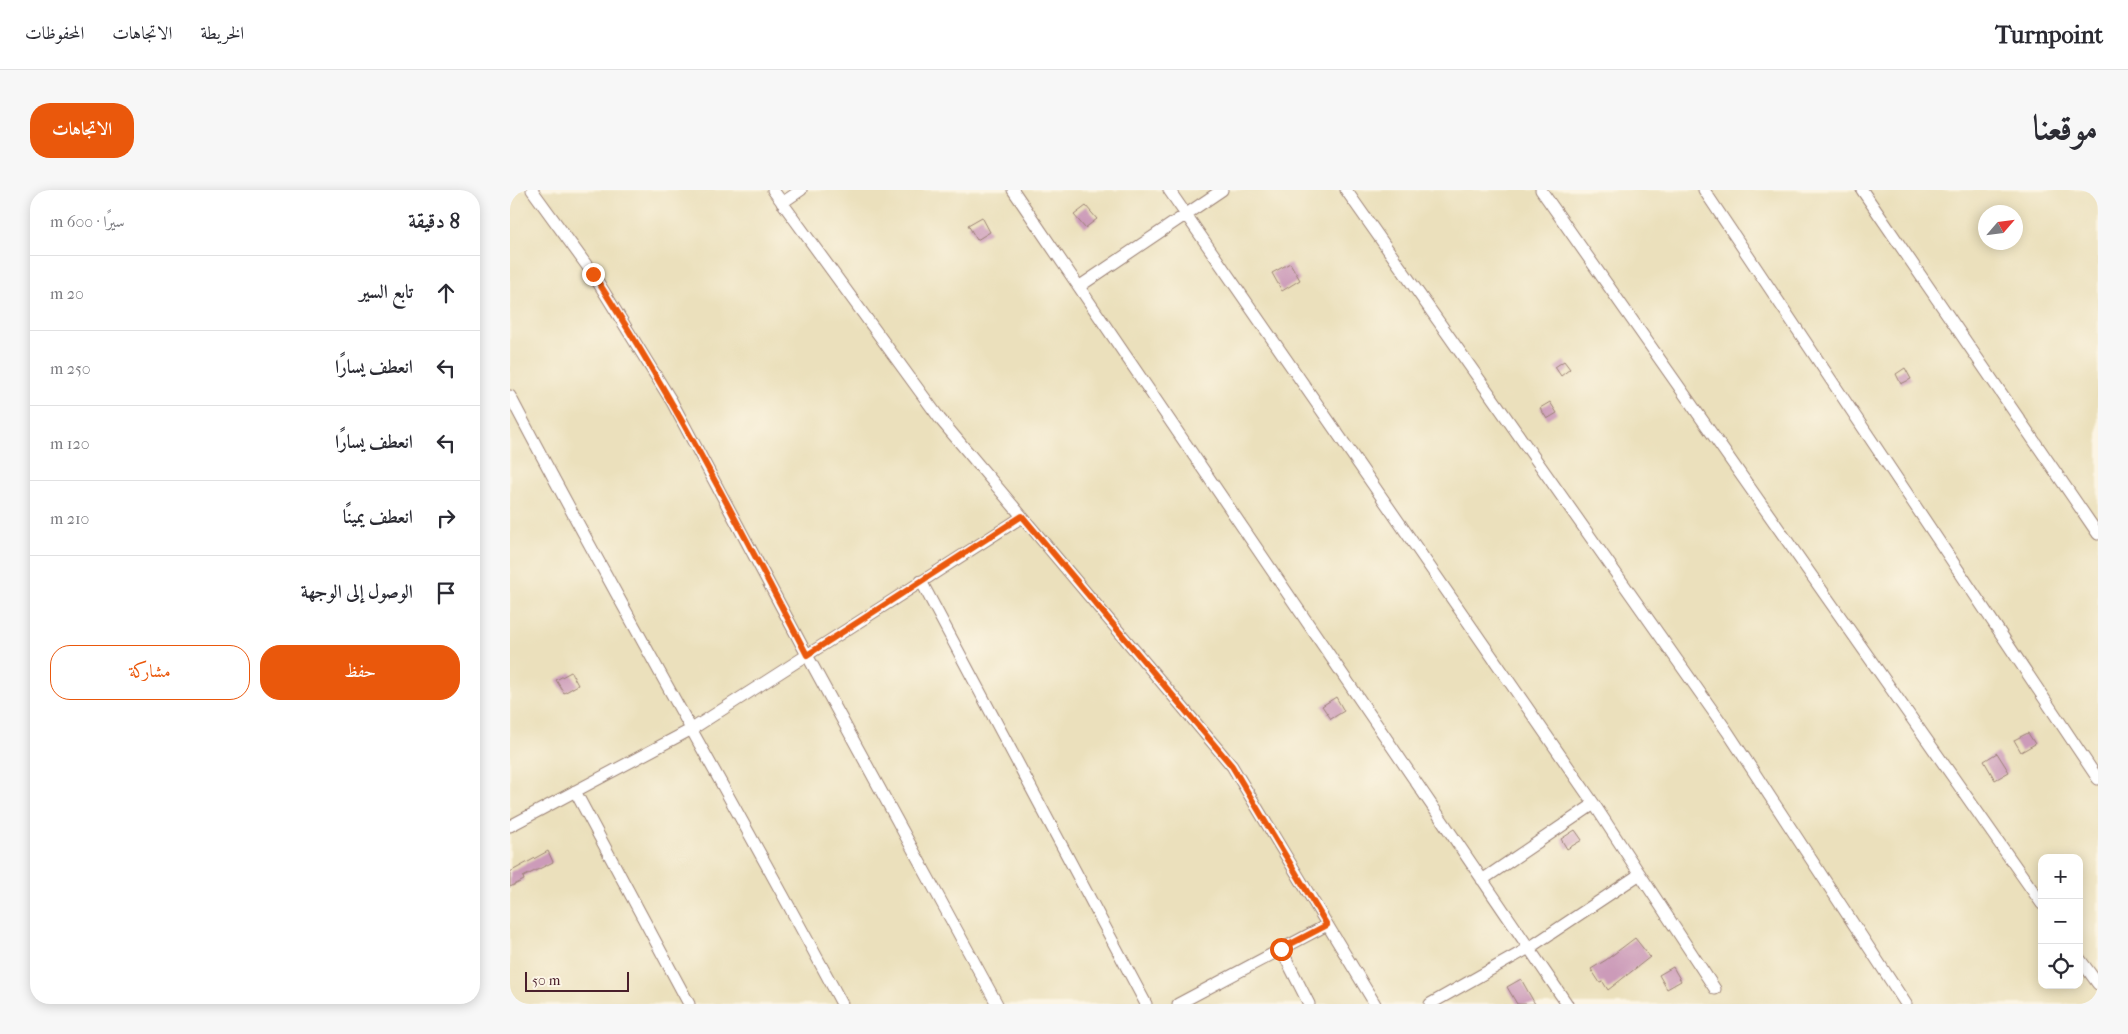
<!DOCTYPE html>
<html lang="ar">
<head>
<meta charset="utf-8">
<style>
	:root { --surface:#fff; --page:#f7f7f7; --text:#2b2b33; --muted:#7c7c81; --line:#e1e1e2; --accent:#ea580c }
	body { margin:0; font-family:"IM FELL French Canon",Amiri,serif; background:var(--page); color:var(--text); direction:rtl }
	.controls { position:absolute; right:15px; bottom:15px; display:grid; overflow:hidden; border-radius:10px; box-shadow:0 2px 12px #0003 }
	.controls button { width:45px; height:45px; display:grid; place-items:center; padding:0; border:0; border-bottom:1px solid var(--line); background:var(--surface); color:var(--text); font:25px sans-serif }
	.compass { position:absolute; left:1468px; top:15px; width:45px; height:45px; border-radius:50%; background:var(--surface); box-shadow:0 2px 12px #0003; rotate:62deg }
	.scale { position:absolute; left:15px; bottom:12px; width:104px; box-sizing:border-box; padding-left:5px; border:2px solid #4a1f2b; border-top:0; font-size:14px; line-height:18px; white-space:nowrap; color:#4a1f2b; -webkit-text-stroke:4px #fcf5e5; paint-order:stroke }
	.stop { position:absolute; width:15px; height:15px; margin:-11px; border:4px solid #ea580c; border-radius:50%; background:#fff }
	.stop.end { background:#ea580c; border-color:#fff; box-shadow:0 1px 5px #0008 }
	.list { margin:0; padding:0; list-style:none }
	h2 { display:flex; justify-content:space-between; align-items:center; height:65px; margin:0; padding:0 20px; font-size:21px }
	h2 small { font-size:16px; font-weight:400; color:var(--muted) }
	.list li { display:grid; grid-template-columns:32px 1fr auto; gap:15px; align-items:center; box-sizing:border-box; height:75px; padding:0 20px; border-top:1px solid var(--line) }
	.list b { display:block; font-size:19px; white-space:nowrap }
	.list em { font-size:16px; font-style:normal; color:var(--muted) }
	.actions { display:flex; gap:10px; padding:15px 20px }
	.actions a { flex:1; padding:11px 0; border:1px solid var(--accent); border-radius:20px; text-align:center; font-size:18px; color:var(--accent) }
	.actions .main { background:var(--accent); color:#fff }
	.icon { flex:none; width:28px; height:28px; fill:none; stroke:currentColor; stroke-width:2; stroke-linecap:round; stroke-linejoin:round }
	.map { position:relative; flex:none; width:1588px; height:814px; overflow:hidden; direction:ltr; border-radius:20px }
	header { display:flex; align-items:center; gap:30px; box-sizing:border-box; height:70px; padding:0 25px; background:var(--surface); border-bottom:1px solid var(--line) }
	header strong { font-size:24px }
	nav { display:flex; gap:28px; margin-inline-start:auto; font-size:18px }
	.intro { display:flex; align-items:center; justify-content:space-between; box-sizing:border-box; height:120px; padding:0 30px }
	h1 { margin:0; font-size:35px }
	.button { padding:12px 22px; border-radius:20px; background:var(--accent); color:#fff; font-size:18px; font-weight:700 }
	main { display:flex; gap:30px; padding:0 30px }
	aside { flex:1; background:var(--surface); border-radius:20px; box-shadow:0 2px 12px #0003 }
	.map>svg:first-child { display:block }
	.building { fill:#cc9bb9 }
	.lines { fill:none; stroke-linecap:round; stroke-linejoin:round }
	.minor-casing { stroke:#9a8074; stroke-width:13 }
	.minor { stroke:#fff; stroke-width:11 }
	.route { stroke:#ea580c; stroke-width:6 }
</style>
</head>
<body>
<header>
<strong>Turnpoint</strong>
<nav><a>الخريطة</a><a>الاتجاهات</a><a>المحفوظات</a></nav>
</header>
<div class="intro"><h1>موقعنا</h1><a class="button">الاتجاهات</a></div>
<main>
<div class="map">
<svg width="1588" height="814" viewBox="0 0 1588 814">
	<rect width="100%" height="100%" fill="#fcf5e5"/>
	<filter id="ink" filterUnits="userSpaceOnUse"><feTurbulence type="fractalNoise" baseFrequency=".02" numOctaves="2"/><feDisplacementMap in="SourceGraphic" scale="10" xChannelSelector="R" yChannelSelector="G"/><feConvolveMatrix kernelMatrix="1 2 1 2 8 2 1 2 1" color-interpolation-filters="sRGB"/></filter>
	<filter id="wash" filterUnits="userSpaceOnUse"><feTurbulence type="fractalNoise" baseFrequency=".0096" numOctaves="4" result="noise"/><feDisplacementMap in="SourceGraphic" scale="20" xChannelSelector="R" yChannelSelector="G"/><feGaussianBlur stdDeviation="1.12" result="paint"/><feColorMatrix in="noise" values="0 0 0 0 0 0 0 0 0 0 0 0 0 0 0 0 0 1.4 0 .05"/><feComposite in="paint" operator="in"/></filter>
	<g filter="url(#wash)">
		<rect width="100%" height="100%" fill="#ebe0bc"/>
		<g id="blocks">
			<path class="building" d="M 576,16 L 587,29 L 575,38 L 564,25 Z
				M 472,27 L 480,42 L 467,50 L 458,35 Z
				M 780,73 L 790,90 L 772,101 L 762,83 Z
				M 1054,171 L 1060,179 L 1051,186 L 1045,177 Z
				M 1395,178 L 1401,189 L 1391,194 L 1386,184 Z
				M 1040,212 L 1047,223 L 1037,229 L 1030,218 Z
				M 61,482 L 68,495 L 54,503 L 46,490 Z
				M 826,507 L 834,521 L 821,529 L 812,516 Z
				M 1518,543 L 1525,554 L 1511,562 L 1504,550 Z
				M 1487,563 L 1499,582 L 1485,590 L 1474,571 Z
				M 1065,640 L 1072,650 L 1057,659 L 1051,649 Z
				M 38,661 L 43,672 L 13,687 L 14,690 L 0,697 L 0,682 Z
				M 1125,748 L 1140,767 L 1098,800 L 1093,792 L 1090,793 L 1081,779 L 1096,770 Z
				M 1163,777 L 1171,791 L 1157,799 L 1149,785 Z
				M 1011,789 L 1025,814 L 1007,814 L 997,797 Z"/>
		</g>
	</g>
	<g filter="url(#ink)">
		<use href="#blocks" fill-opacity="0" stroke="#9a8074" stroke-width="1"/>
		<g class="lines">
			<g class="minor-casing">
				<path id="minor" d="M 22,0 L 83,84 L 162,212 L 297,465 L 487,814
					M 263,0 L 430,229 L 722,576 L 865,814
					M 503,0 L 1057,814
					M 659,0 L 1084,614 L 1205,799
					M 836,0 L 1217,541 L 1396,814
					M 1031,0 L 1532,714
					M 1194,0 L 1588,589
					M 1352,0 L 1588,344
					M 272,13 L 291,0
					M 570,96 L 712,0
					M 0,206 C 107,411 223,610 332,814
					M 411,391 L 636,814
					M 65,601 L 179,814
					M 0,636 L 182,539 L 512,327
					M 972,690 L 1084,614
					M 771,759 L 799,814
					M 1569,768 L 1588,794
					M 668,814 L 817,735
					M 920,814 L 1019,758 L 1130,684"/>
			</g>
			<use href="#minor" class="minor"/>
		</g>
	</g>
	<g class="lines" filter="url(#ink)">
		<path class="route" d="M 83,84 C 163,206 229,336 297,465 L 512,326 L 722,576 L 817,735 L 771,759"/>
	</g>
</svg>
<div class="controls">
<button>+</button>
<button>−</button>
<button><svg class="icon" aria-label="locate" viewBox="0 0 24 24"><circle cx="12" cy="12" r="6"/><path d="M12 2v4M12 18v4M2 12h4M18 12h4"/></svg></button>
</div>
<svg class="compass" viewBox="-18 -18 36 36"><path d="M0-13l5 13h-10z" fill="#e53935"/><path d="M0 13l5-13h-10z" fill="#7c7c81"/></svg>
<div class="scale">50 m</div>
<div class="stop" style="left:771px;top:759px"></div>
<div class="stop end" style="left:83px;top:84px"></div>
</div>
<aside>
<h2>8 دقيقة<small>سيرًا · 600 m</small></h2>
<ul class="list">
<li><svg class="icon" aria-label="ahead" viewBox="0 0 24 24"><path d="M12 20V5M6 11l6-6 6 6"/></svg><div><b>تابع السير</b></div><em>20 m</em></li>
<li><svg class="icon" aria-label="left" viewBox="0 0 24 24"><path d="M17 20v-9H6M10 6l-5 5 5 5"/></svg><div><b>انعطف يسارًا</b></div><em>250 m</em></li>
<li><svg class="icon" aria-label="left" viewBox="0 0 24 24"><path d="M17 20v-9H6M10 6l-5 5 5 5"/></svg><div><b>انعطف يسارًا</b></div><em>120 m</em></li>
<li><svg class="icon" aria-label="right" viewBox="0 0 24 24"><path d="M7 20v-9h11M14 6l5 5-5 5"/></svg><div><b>انعطف يمينًا</b></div><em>210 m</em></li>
<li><svg class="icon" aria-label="arrive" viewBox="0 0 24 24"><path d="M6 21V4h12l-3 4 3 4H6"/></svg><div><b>الوصول إلى الوجهة</b></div></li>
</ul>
<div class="actions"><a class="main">حفظ</a><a>مشاركة</a></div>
</aside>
</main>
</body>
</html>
